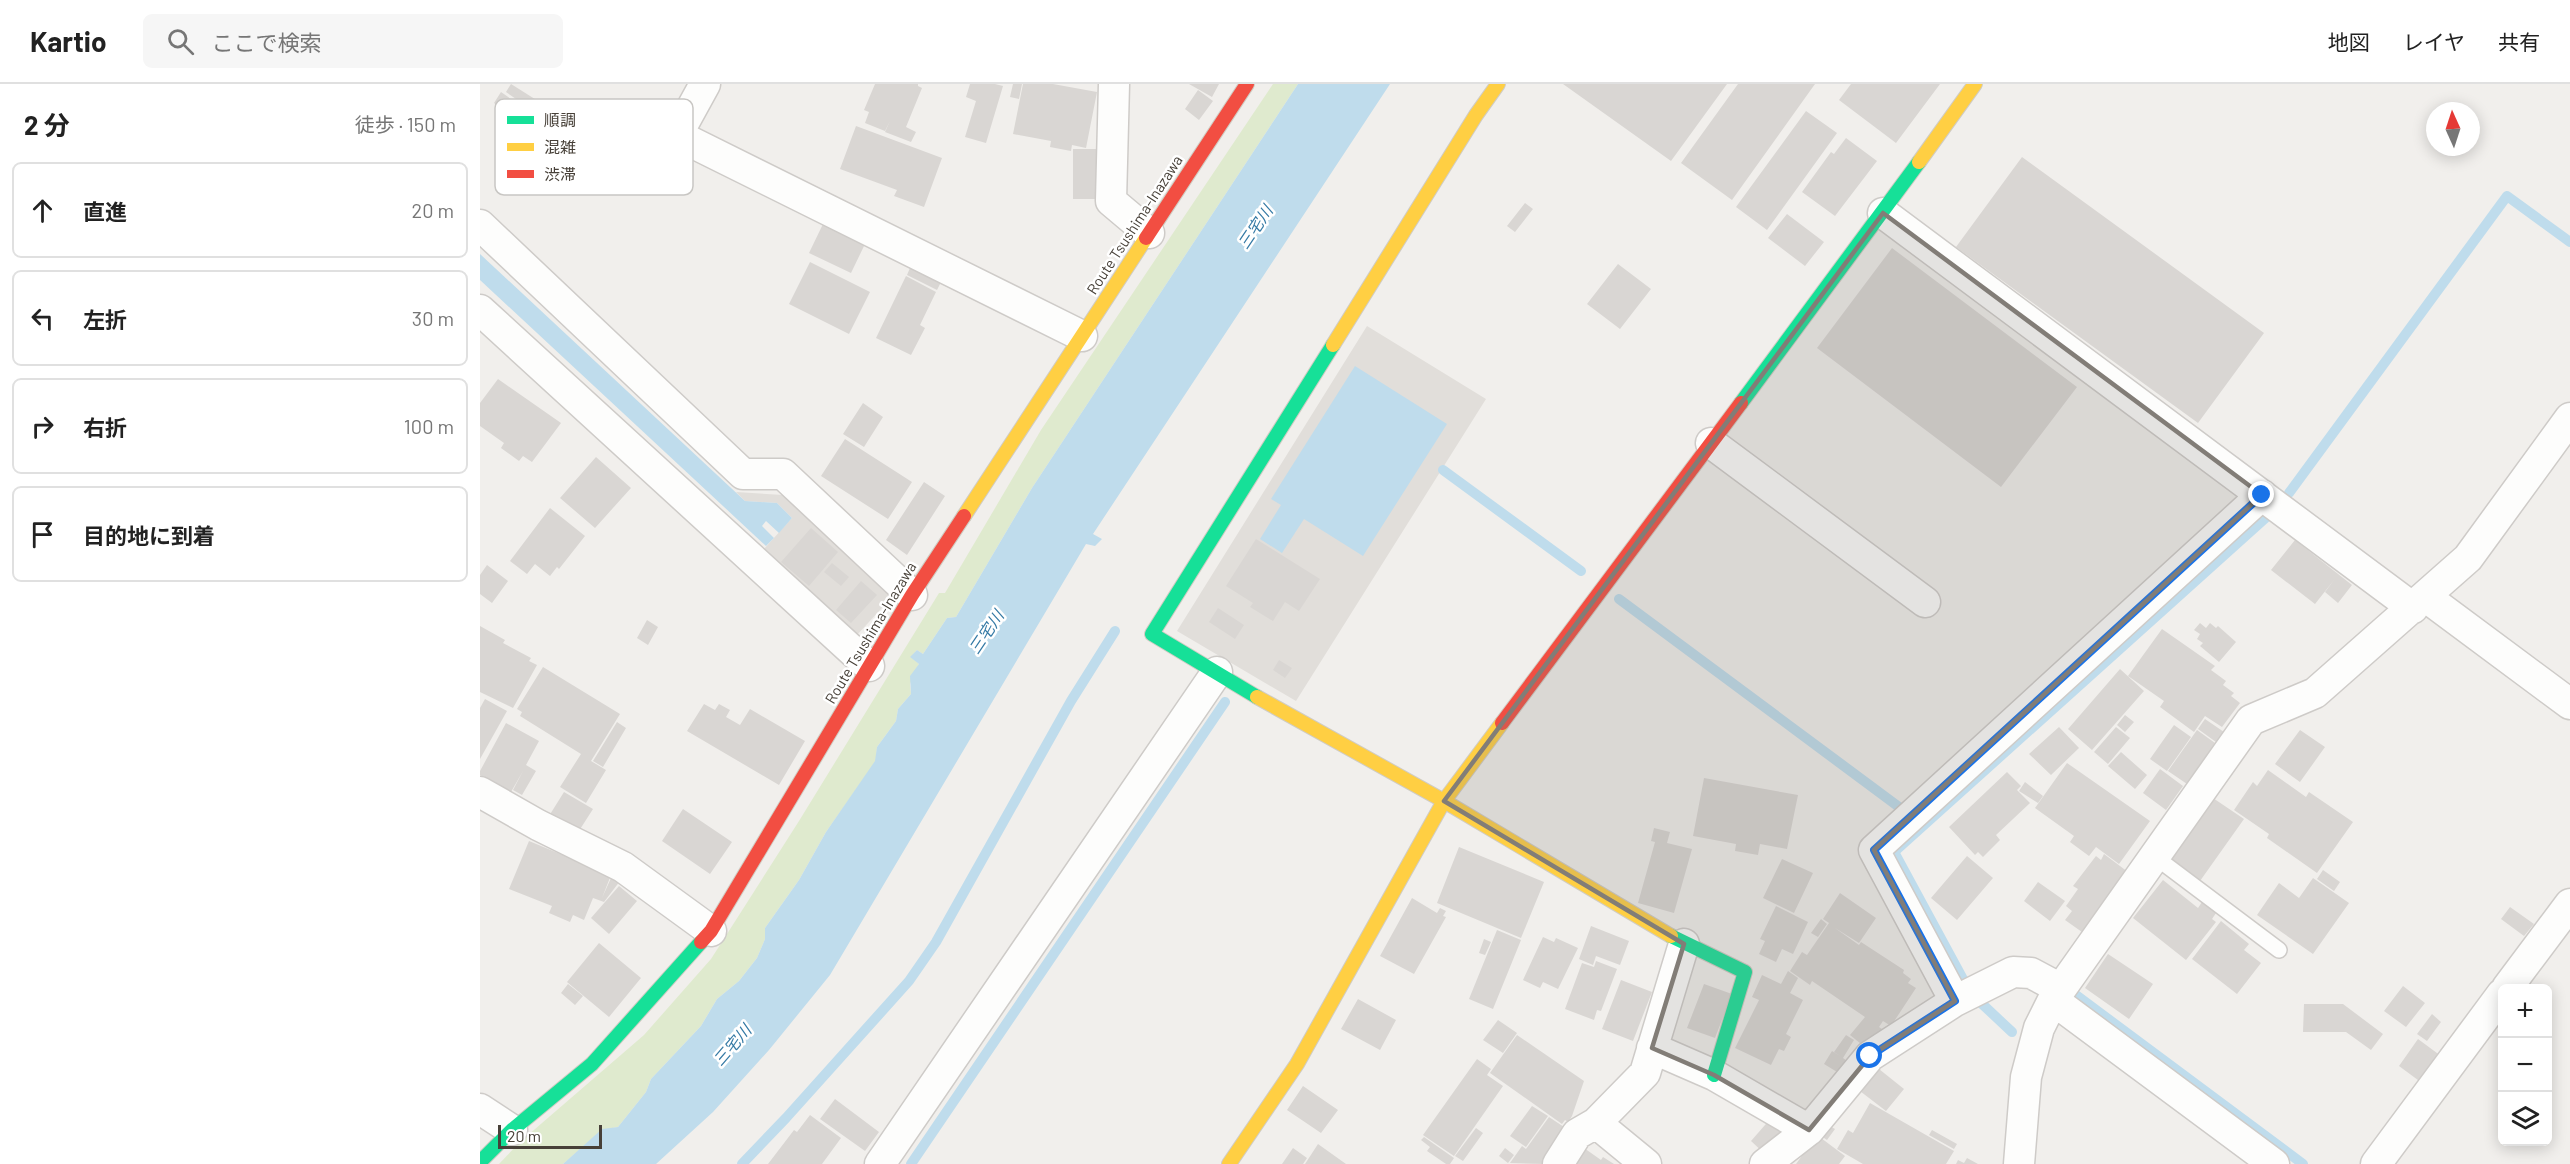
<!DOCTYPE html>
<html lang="ja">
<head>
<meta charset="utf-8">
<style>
	:root { --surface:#fff; --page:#f6f6f6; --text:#222; --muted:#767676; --line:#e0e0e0 }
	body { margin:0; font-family:Barlow,"Noto Sans JP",sans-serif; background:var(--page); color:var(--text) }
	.controls { position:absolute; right:18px; bottom:18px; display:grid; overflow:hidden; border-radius:9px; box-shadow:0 3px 15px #0003 }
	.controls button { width:54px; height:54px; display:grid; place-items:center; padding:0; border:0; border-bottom:2px solid var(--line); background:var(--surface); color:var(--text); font:30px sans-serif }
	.compass { position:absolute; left:1946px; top:18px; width:54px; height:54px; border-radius:50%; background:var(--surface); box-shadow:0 3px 15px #0003; rotate:357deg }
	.scale { position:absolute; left:18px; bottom:15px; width:104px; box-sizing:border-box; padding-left:6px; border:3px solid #474038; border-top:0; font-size:16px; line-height:21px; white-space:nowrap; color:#474038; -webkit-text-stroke:4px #fff; paint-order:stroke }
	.stop { position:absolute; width:18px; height:18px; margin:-14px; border:4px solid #1a73e8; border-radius:50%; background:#fff }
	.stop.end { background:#1a73e8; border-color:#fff; box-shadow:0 2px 6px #0008 }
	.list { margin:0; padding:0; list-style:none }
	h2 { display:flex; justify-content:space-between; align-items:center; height:78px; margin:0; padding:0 24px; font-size:26px }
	h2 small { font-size:20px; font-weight:400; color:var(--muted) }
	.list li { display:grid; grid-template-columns:39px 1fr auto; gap:18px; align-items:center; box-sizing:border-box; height:96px; margin:0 12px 12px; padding:0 12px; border:2px solid var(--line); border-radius:9px }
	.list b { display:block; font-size:22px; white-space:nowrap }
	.list em { font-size:20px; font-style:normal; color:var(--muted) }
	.icon { flex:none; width:33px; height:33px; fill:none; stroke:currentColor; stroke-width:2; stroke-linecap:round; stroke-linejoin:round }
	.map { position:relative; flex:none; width:2090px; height:1080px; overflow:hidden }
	header { display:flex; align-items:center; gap:36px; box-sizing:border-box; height:84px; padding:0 30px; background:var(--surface); border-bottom:2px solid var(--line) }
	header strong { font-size:28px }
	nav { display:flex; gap:33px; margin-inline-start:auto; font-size:21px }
	.search { width:420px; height:54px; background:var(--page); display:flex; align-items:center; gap:15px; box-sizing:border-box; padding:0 21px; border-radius:9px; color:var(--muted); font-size:22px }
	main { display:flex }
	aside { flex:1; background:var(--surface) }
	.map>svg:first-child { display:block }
	.industrial { fill:#e1deda }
	.green { fill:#dfeace }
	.water { fill:#bfdcec }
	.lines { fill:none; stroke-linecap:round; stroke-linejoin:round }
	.stream { stroke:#bfdcec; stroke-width:10 }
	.building { fill:#d9d6d3 }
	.lane-casing { stroke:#cecbc8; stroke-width:18 }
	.street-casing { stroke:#cecbc8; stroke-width:33 }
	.fast-casing { stroke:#d0ccc3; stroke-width:16 }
	.slow-casing { stroke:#d0ccc3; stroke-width:16 }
	.jam-casing { stroke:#d0ccc3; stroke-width:16 }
	.lane { stroke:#fdfdfc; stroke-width:15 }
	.street { stroke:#fdfdfc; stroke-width:30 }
	.fast { stroke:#16e098; stroke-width:14 }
	.slow { stroke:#ffcf43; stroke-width:14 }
	.jam { stroke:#f24e42; stroke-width:14 }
	.route { stroke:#1a73e8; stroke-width:8 }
	.marked { fill:#827d77; fill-opacity:0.2; stroke:#827d77; stroke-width:4.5; stroke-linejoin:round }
	.labels { text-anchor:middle; stroke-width:5; stroke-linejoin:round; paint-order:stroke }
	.street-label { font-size:15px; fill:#474038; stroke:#fff }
	.water-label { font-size:16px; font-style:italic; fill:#357aa5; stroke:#fff }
	.key { fill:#fff; stroke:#c8c6c3; stroke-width:1.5 }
	.key-label { font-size:16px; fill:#474038 }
</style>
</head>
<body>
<header>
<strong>Kartio</strong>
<div class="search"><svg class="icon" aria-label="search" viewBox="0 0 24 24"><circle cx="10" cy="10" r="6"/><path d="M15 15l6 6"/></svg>ここで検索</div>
<nav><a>地図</a><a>レイヤ</a><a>共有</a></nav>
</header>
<main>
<aside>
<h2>2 分<small>徒歩 · 150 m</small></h2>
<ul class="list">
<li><svg class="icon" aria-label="ahead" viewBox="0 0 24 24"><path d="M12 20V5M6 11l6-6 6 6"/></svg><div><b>直進</b></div><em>20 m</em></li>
<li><svg class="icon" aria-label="left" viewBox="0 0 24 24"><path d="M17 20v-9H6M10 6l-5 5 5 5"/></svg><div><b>左折</b></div><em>30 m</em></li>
<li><svg class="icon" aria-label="right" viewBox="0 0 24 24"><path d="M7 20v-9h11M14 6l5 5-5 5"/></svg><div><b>右折</b></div><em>100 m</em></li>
<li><svg class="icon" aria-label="arrive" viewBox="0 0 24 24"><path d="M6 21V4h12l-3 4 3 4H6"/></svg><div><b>目的地に到着</b></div></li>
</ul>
</aside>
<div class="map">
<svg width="2090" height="1080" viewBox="0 0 2090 1080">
	<rect width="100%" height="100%" fill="#f1efec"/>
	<path class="industrial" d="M 887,242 L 1006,315 L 816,617 L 697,547 Z
		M 256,408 L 303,411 L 412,513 L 377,551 L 284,465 L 312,434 L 297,419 L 265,417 Z"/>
	<path class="green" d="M 793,0 L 818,0 L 552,404 L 476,533 L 467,534 L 443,570 L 437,566 L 431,573 L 439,580 L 430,600 L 431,610 L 418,625 L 416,637 L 397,663 L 396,677 L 346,748 L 319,796 L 285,844 L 285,855 L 277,874 L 259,897 L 237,915 L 221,942 L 171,995 L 166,1008 L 138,1043 L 122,1046 L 83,1080 L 19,1080 L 40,1058 L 164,951 L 231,875 L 319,737 L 459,509 L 465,509 L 561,346 Z"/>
	<path class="water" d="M 818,0 L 910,0 L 613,450 L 622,455 L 615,462 L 606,460 L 350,891 L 289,966 L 233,1028 L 176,1080 L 83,1080 L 122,1045 L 138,1043 L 166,1008 L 171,995 L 221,942 L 237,915 L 259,897 L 277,874 L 285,855 L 285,844 L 319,796 L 346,748 L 395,677 L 397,663 L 416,637 L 418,625 L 431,610 L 430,592 L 439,580 L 430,573 L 437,566 L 443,570 L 467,534 L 476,533 L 552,404 Z
		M 0,170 L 265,417 L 297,419 L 312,434 L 299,449 L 286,437 L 282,442 L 294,454 L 286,462 L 0,196 Z
		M 875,282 L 967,340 L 883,472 L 824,435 L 802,469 L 780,455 L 801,421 L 791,415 Z"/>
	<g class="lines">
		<path class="stream" d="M 963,386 L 1101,487
			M 1809,409 L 2027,112 L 2090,158
			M 1139,515 L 1419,723
			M 1485,899 L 1414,768 L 1791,429
			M 1596,911 L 1823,1080
			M 1500,918 L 1532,948
			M 262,1080 L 306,1034 L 429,897 L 456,858 L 591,617 L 635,547
			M 431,1080 L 745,618"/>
	</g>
	<path class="building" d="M 31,0 L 58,17 L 52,26 L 26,8 Z
		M 395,0 L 438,0 L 438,2 L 442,4 L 426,43 L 436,48 L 431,58 L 405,48 L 410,37 L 405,47 L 385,39 L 389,28 L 384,26 Z
		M 490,0 L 515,0 L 523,2 L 506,59 L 485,53 L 496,17 L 486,13 Z
		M 533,0 L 542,0 L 539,15 L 530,13 Z
		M 543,0 L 573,0 L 617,8 L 606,64 L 592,61 L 591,67 L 570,63 L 571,57 L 533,50 Z
		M 709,0 L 739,0 L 732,13 Z
		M 1083,0 L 1247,0 L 1191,77 Z
		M 1258,0 L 1335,0 L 1252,116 L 1201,79 Z
		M 1371,0 L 1460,0 L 1416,59 L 1359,16 Z
		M 718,6 L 733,17 L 719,36 L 705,25 Z
		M 21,8 L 51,29 L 43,40 L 14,19 Z
		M 1326,27 L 1357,49 L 1287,146 L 1256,123 Z
		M 376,42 L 462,74 L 444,123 L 414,112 L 417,106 L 360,85 Z
		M 1366,54 L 1397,77 L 1355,132 L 1322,108 L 1351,68 L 1354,70 Z
		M 593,65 L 622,65 L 622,115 L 593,115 Z
		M 1542,73 L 1784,249 L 1718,339 L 1476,163 Z
		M 1045,119 L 1053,125 L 1035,148 L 1027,142 Z
		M 1307,130 L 1344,158 L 1325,182 L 1288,154 Z
		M 343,140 L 385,160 L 371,189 L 329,169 Z
		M 1412,164 L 1597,303 L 1521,403 L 1337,264 Z
		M 330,178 L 390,208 L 369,250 L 309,220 Z
		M 432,179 L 463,194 L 457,206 L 427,191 Z
		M 1138,180 L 1171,205 L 1140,245 L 1107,220 Z
		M 426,192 L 456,208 L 440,241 L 445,244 L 431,271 L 396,254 Z
		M 18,295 L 81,339 L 52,378 L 43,372 L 39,377 L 21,364 L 24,359 L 0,342 L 0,319 Z
		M 383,319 L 403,333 L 384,363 L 363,350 Z
		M 365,355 L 432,398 L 408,435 L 341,392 Z
		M 116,373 L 151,404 L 115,444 L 80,414 Z
		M 444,398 L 465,412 L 427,471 L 406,456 Z
		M 70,424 L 105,452 L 79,485 L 77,483 L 70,492 L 55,480 L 47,490 L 30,477 Z
		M 331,444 L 358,468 L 329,502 L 301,478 Z
		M 776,455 L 840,495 L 819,527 L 805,518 L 793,537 L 770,523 L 773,519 L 746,502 Z
		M 1815,456 L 1872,501 L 1858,519 L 1845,508 L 1854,496 L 1835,520 L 1791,486 Z
		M 352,479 L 369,493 L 361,502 L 344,488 Z
		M 7,481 L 28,497 L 12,519 L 0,510 L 0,491 Z
		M 381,497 L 397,511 L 371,539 L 356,526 Z
		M 738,524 L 764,541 L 755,555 L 729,538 Z
		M 167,536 L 178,543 L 168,561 L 157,554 Z
		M 1720,539 L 1726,544 L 1730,539 L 1736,544 L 1738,542 L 1756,558 L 1739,578 L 1720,562 L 1723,559 L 1717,555 L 1720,550 L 1714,546 Z
		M 0,542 L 25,556 L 23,559 L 51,574 L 49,577 L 57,581 L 33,624 L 0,608 Z
		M 1682,545 L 1735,582 L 1731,586 L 1746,597 L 1743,601 L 1754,609 L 1751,612 L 1760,619 L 1742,643 L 1725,632 L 1714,648 L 1680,623 L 1684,617 L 1648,592 Z
		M 799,576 L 812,584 L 805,594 L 793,586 Z
		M 63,583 L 140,630 L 111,677 L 126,686 L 106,719 L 80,703 L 101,670 L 40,632 L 42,628 L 37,625 Z
		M 1640,585 L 1664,607 L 1612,666 L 1588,645 Z
		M 5,615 L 27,627 L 0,675 L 0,624 Z
		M 224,620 L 235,626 L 239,620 L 250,626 L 246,633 L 260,641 L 270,625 L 325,657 L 299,701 L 207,647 Z
		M 1645,631 L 1654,638 L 1645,648 L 1637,641 Z
		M 1725,635 L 1744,648 L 1736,658 L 1718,645 Z
		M 137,638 L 146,644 L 123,683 L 113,677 Z
		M 26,639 L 59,657 L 46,681 L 56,687 L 42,711 L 33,706 L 43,687 L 31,708 L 0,691 L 0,687 Z
		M 1694,641 L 1711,653 L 1687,687 L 1670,675 Z
		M 1579,643 L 1599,664 L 1571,691 L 1549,670 Z
		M 1636,643 L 1650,654 L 1628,680 L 1614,668 Z
		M 1717,646 L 1735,659 L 1707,700 L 1688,687 Z
		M 1820,646 L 1845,663 L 1820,698 L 1795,680 Z
		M 1641,668 L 1667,691 L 1655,705 L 1628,682 Z
		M 1587,679 L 1670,737 L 1639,780 L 1616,763 L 1609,772 L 1590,758 L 1594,752 L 1555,724 Z
		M 1680,685 L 1703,702 L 1686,726 L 1663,709 Z
		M 1788,686 L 1826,713 L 1829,708 L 1873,738 L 1837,789 L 1787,754 L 1789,750 L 1754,726 L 1773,698 L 1777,702 Z
		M 1527,688 L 1541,702 L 1537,706 L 1550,719 L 1516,751 L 1520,756 L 1503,773 L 1498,768 L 1495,771 L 1469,743 Z
		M 1224,694 L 1318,711 L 1307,765 L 1280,760 L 1278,771 L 1255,767 L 1256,760 L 1213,752 Z
		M 1545,698 L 1563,712 L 1558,719 L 1539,707 Z
		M 84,708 L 113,725 L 97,750 L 69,732 Z
		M 1730,712 L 1764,735 L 1720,797 L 1687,773 Z
		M 203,725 L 252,758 L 230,790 L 182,757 Z
		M 1174,744 L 1190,748 L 1187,759 L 1212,765 L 1194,829 L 1158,819 L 1175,758 L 1171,757 Z
		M 49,757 L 131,791 L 122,814 L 131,794 L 140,797 L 124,818 L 113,814 L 104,836 L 93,831 L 90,838 L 69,829 L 72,822 L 29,805 Z
		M 979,763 L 1064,798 L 1041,854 L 957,819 Z
		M 1624,770 L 1648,788 L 1602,848 L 1585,836 L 1592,827 L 1586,822 L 1598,805 L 1593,802 L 1616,772 L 1621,776 Z
		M 1487,772 L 1513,794 L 1477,836 L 1451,814 Z
		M 1302,775 L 1333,789 L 1314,829 L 1283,814 Z
		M 1843,786 L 1860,798 L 1854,807 L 1837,795 Z
		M 1833,794 L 1869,819 L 1833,870 L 1777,831 L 1799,799 L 1819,814 Z
		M 1683,796 L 1718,824 L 1722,818 L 1736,829 L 1732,835 L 1736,838 L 1706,876 L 1653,834 Z
		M 1558,798 L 1585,817 L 1570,837 L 1544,817 Z
		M 139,802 L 157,817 L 129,850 L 111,834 Z
		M 1360,809 L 1396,834 L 1379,859 L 1355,844 L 1379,861 L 1381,858 L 1424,886 L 1423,889 L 1431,895 L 1428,899 L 1436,904 L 1411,942 L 1403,937 L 1399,943 L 1402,945 L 1386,964 L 1370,951 L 1385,933 L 1332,897 L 1330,901 L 1310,887 L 1322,868 L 1327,871 L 1349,839 L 1343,835 Z
		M 932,814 L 957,829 L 960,824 L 966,827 L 963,832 L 966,833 L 934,890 L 900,872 Z
		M 1296,822 L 1328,838 L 1313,870 L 1302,865 L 1296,878 L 1279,870 L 1285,857 L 1280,855 Z
		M 2030,823 L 2054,840 L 2044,852 L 2021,835 Z
		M 1341,835 L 1347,840 L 1338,853 L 1331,849 Z
		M 1741,837 L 1769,860 L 1764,866 L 1781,879 L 1757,910 L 1712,875 Z
		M 1111,842 L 1149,857 L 1140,881 L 1116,872 L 1113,881 L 1099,875 Z
		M 1017,846 L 1041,856 L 1013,925 L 989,915 Z
		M 1063,853 L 1074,858 L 1076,854 L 1098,864 L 1078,905 L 1063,898 L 1060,904 L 1043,896 Z
		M 1004,855 L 1011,858 L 1005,871 L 999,869 Z
		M 119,859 L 161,894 L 129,933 L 87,898 Z
		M 1628,870 L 1673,900 L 1649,935 L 1605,904 Z
		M 1116,877 L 1137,885 L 1121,927 L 1117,926 L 1114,936 L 1085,925 L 1102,879 L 1114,883 Z
		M 1308,887 L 1318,894 L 1310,909 L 1323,916 L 1306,950 L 1311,953 L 1304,967 L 1299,965 L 1291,981 L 1255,964 L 1279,916 L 1272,913 L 1282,891 L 1301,900 Z
		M 1141,896 L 1172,908 L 1153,957 L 1122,945 Z
		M 88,900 L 103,912 L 95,921 L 81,909 Z
		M 1224,900 L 1252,910 L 1235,954 L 1207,944 Z
		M 1923,902 L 1945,919 L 1926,943 L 1904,927 Z
		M 878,915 L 916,936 L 900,966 L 861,945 Z
		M 1824,920 L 1863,920 L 1903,950 L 1891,966 L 1866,948 L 1823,948 Z
		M 1952,930 L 1961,938 L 1947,957 L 1937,950 Z
		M 1018,936 L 1037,949 L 1023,969 L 1003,956 Z
		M 1037,951 L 1104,997 L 1092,1032 L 1088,1038 L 1085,1036 L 1082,1040 L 1010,989 Z
		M 1366,951 L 1374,956 L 1363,974 L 1370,979 L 1362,991 L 1344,980 L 1352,967 L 1360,972 L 1354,968 Z
		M 1938,955 L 1961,972 L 1942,999 L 1919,982 Z
		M 997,975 L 1011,985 L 1007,991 L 1023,1002 L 974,1072 L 943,1051 Z
		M 1394,981 L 1424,1005 L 1406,1027 L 1376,1004 Z
		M 823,1002 L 858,1026 L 841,1049 L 807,1026 Z
		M 355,1015 L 399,1048 L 385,1067 L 340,1035 Z
		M 1390,1019 L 1474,1067 L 1466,1080 L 1383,1080 L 1357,1065 L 1368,1046 L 1373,1049 Z
		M 1052,1022 L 1068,1032 L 1046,1063 L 1030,1052 Z
		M 330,1031 L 361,1054 L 342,1080 L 288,1080 L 314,1046 L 317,1048 Z
		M 1069,1033 L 1090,1047 L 1066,1080 L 1030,1079 L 1042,1062 L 1046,1065 Z
		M 1292,1033 L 1314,1045 L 1286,1071 L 1271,1057 Z
		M 1348,1041 L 1355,1045 L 1347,1056 L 1341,1052 Z
		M 996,1044 L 1003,1049 L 983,1077 L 975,1072 Z
		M 1452,1046 L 1477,1060 L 1474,1065 L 1449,1051 Z
		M 1337,1051 L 1365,1072 L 1359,1080 L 1316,1080 Z
		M 944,1053 L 974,1074 L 970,1080 L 966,1080 L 947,1067 L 950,1063 L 941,1056 Z
		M 838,1060 L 866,1080 L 825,1080 Z
		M 813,1064 L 827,1074 L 823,1080 L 802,1080 Z
		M 1025,1064 L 1034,1071 L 1028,1079 L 1019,1072 Z
		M 1104,1064 L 1121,1076 L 1123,1073 L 1134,1080 L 1092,1080 Z
		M 1487,1074 L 1498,1080 L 1476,1080 L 1478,1076 L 1484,1079 Z"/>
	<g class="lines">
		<g class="lane-casing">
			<path id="lane" d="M 1674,772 L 1799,866"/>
		</g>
		<g class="street-casing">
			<path id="street" d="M 225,0 L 197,51 L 602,252
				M 634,0 L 631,117 L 669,149
				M 1403,129 L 1933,524
				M 0,141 L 263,390 L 303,390 L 432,511
				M 0,226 L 389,582
				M 1231,359 L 1445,518
				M 1946,513 L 2090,620
				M 0,708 L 58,741 L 143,783 L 231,847
				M 2027,904 L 2090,820
				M 1573,916 L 1794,1080
				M 1475,917 L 1394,766 L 1782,411
				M 1172,964 L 1234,991 L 1329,1046
				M 0,1025 L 32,1046
				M 1116,1039 L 1166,1080
				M 400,1080 L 737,588
				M 1078,1080 L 1097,1050 L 1116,1039 L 1165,989 L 1204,860
				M 1285,1080 L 1329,1046 L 1390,972 L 1475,917 L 1533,888 L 1551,889 L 1581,905
				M 1539,1080 L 1546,993 L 1559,944 L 1573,916 L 1771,636 L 1835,609 L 1988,474 L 2090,334
				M 1896,1080 L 2022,910"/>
		</g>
		<g class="fast-casing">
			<path id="fast" d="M 1261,319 L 1439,78
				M 777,613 L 672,550 L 853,261
				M 1191,852 L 1265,888 L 1234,991
				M 0,1078 L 32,1046 L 112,980 L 221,858"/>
		</g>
		<g class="slow-casing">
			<path id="slow" d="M 1439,78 L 1495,0
				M 853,261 L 996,31 L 1018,0
				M 484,432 L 666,154
				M 777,613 L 964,717 L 1191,852
				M 749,1080 L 817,980 L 964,717 L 1022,639"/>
		</g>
		<g class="jam-casing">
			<path id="jam" d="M 666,154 L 767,0
				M 1022,639 L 1261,319
				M 221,858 L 231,847 L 432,511 L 484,432"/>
		</g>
		<use href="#lane" class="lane"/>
		<use href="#street" class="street"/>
		<use href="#fast" class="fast"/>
		<use href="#slow" class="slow"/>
		<use href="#jam" class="jam"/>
	</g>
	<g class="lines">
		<path class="route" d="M 1390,972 L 1475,917 L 1394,766 L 1782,411"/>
	</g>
	<path class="marked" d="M 1403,129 L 1782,411 L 1394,766 L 1475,917 L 1390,972 L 1329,1046 L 1234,991 L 1172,964 L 1204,860 L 964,717 Z"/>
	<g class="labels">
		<g class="street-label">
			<text transform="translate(655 141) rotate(-57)" y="5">Route Tsushima-Inazawa</text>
			<text transform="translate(391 549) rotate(-59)" y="5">Route Tsushima-Inazawa</text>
		</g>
		<g class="water-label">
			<text transform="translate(775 143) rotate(-56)" y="6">三宅川</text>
			<text transform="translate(506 548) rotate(-56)" y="6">三宅川</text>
			<text transform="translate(252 961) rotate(-49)" y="6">三宅川</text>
		</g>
	</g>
	<rect x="15" y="15" width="198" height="96" rx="9" class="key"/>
	<rect x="27" y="32" width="27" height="8" fill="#16e098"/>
	<rect x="27" y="59" width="27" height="8" fill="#ffcf43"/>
	<rect x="27" y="86" width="27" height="8" fill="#f24e42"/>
	<g class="key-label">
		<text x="64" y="42">順調</text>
		<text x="64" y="69">混雑</text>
		<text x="64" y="96">渋滞</text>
	</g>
</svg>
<div class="controls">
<button>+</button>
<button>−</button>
<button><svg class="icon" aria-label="layers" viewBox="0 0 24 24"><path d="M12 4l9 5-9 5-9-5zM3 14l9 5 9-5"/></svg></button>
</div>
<svg class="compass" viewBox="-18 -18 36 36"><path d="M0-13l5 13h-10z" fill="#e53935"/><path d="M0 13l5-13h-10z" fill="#767676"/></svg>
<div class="scale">20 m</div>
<div class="stop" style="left:1390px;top:972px"></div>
<div class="stop end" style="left:1782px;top:411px"></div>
</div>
</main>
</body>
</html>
